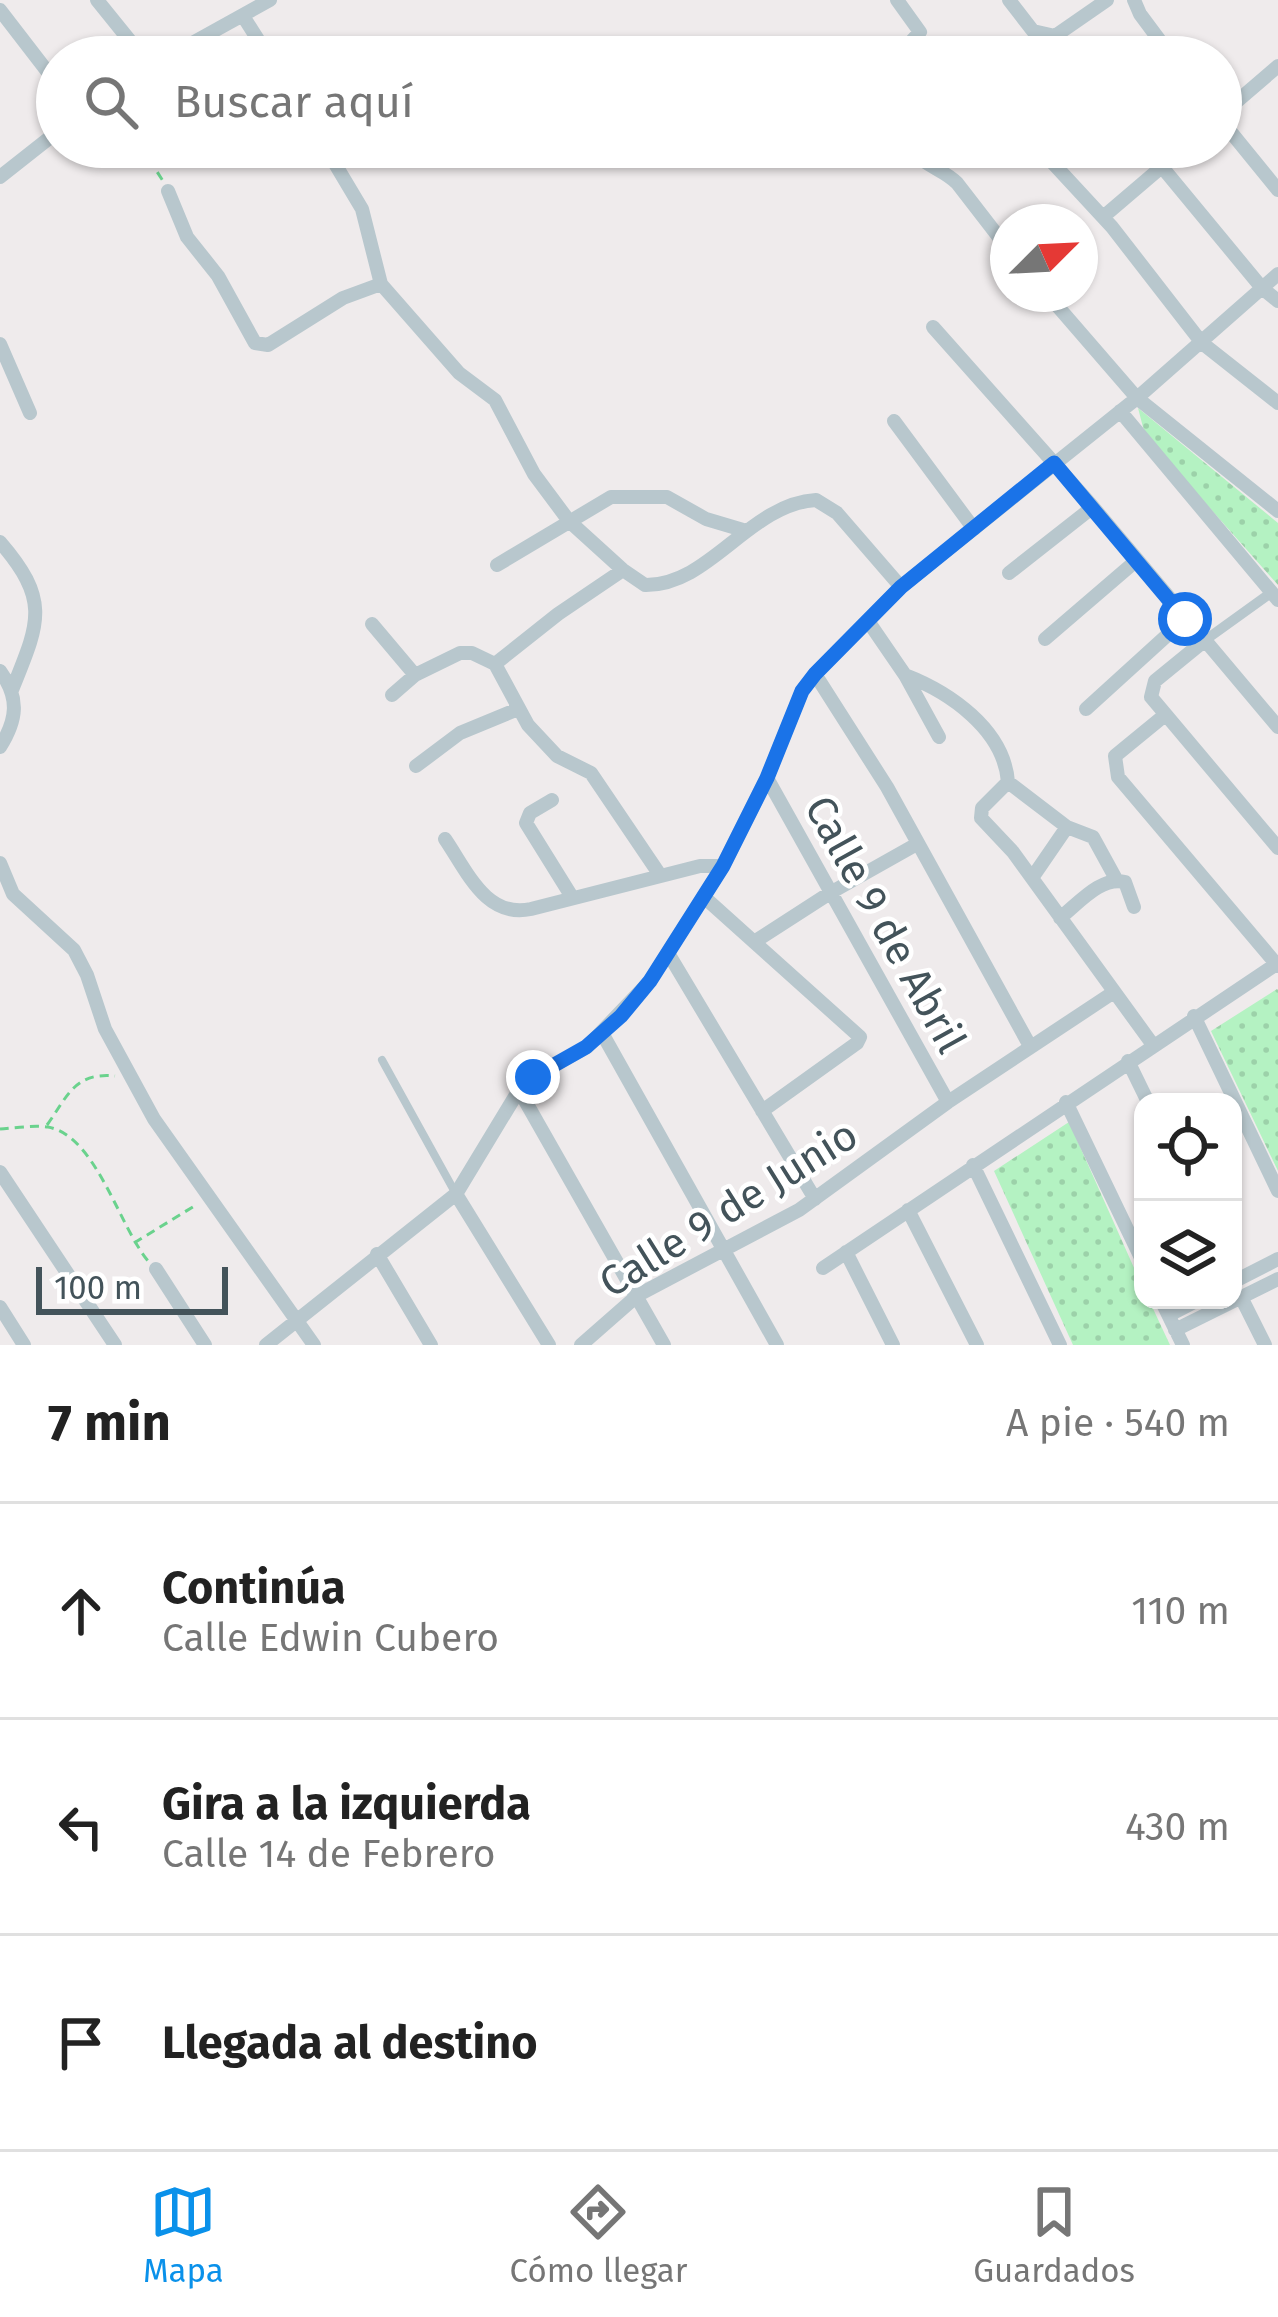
<!DOCTYPE html>
<html lang="es">
<head>
<meta charset="utf-8">
<style>
	:root { --surface:#fff; --page:#f6f6f6; --text:#222; --muted:#767676; --line:#e0e0e0; --accent:#0a91ea }
	body { margin:0; font-family:"Fira Sans",sans-serif; background:var(--page); color:var(--text) }
	.controls { position:absolute; right:36px; bottom:36px; display:grid; overflow:hidden; border-radius:24px; box-shadow:0 3px 9px #0004 }
	.controls button { width:108px; height:108px; display:grid; place-items:center; padding:0; border:0; border-bottom:3px solid var(--line); background:var(--surface); color:var(--text); font:60px sans-serif }
	.compass { position:absolute; left:990px; top:204px; width:108px; height:108px; border-radius:50%; background:var(--surface); box-shadow:0 3px 9px #0004; rotate:66deg }
	.scale { position:absolute; left:36px; bottom:30px; width:192px; box-sizing:border-box; padding-left:12px; border:6px solid #43535a; border-top:0; font-size:33px; line-height:42px; white-space:nowrap; color:#43535a; -webkit-text-stroke:9px #fff; paint-order:stroke }
	.stop { position:absolute; width:36px; height:36px; margin:-27px; border:9px solid #1a73e8; border-radius:50%; background:#fff }
	.stop.end { background:#1a73e8; border-color:#fff; box-shadow:0 3px 12px #0008 }
	.list { margin:0; padding:0; list-style:none }
	h2 { display:flex; justify-content:space-between; align-items:center; height:156px; margin:0; padding:0 48px; font-size:51px }
	h2 small { font-size:39px; font-weight:400; color:var(--muted) }
	.list li { display:grid; grid-template-columns:78px 1fr auto; gap:36px; align-items:center; box-sizing:border-box; height:216px; padding:0 48px; border-top:3px solid var(--line) }
	.list b { display:block; font-size:45px; white-space:nowrap }
	.list p { margin:0; font-size:39px; white-space:nowrap; color:var(--muted) }
	.list em { font-size:39px; font-style:normal; color:var(--muted) }
	.icon { flex:none; width:66px; height:66px; fill:none; stroke:currentColor; stroke-width:2; stroke-linecap:round; stroke-linejoin:round }
	.map { position:relative; flex:none; width:1278px; height:1345px; overflow:hidden }
	.search { position:absolute; background:var(--surface); box-shadow:0 3px 9px #0004; left:36px; right:36px; top:36px; height:132px; display:flex; align-items:center; gap:30px; box-sizing:border-box; padding:0 42px; border-radius:66px; color:var(--muted); font-size:45px }
	.sheet { height:804px; background:var(--surface) }
	nav { display:flex; justify-content:space-around; align-items:center; box-sizing:border-box; height:168px; border-top:3px solid var(--line); background:var(--surface); font-size:33px; color:var(--muted) }
	nav a { display:grid; justify-items:center; gap:6px }
	nav .on { color:var(--accent) }
	.map>svg:first-child { display:block }
	.green { fill:url(#green-dots) }
	.lines { fill:none; stroke-linecap:round; stroke-linejoin:round }
	.path { stroke:#6ad28d; stroke-width:3; stroke-dasharray:9 6; stroke-linecap:butt }
	.service { stroke:#b8c7cd; stroke-width:8 }
	.pedestrian { stroke:#b8c7cd; stroke-width:10 }
	.minor { stroke:#b8c7cd; stroke-width:14 }
	.route { stroke:#1a73e8; stroke-width:15 }
	.labels { text-anchor:middle; stroke-width:9; stroke-linejoin:round; paint-order:stroke }
	.street-label { font-size:42px; fill:#43535a; stroke:#fff }
</style>
</head>
<body>
<div class="map">
<svg width="1278" height="1345" viewBox="0 0 1278 1345">
	<defs>
		<pattern id="green-dots" width="8" height="8" patternUnits="userSpaceOnUse" patternTransform="scale(3)"><rect width="8" height="8" fill="#b4f2c2"/><path d="M2 2h.1M6 6h.1" fill="none" stroke="#9cd1a9" stroke-width="1.8" stroke-linecap="round"/></pattern>
	</defs>
	<rect width="100%" height="100%" fill="#efebec"/>
	<path class="green" d="M 1138,408 L 1278,523 L 1278,585 L 1145,435 Z
		M 1277,989 L 1278,990 L 1278,1171 L 1211,1031 Z
		M 1069,1122 L 1143,1288 L 1143,1300 L 1149,1300 L 1170,1345 L 1073,1345 L 994,1171 Z"/>
	<g class="lines">
		<path class="path" d="M 141,147 L 163,181
			M 47,1125 C 68,1096 74,1072 115,1076
			M 0,1129 C 15,1128 33,1125 48,1127 C 96,1136 118,1224 148,1261
			M 134,1243 L 196,1205"/>
		<path class="service" d="M 382,1060 L 456,1194"/>
		<path class="pedestrian" d="M 1204,641 L 1272,592"/>
		<path class="minor" d="M 97,0 L 143,57
			M 897,0 L 920,32 L 897,57
			M 1009,0 L 1033,31 L 1055,36 L 1107,0
			M 1134,0 L 1140,14 L 1172,57
			M 0,10 L 57,84
			M 243,16 L 269,57
			M 167,57 L 270,0
			M 1221,115 L 1278,66
			M 1221,120 L 1278,190
			M 325,147 L 362,209 L 381,284 L 459,373 L 495,400 L 534,474 L 569,521 L 623,570 L 645,585 C 710,586 749,504 816,500 L 837,513 L 901,587
			M 911,147 C 922,166 942,168 957,183 L 1008,249
			M 1038,147 L 1112,227 L 1202,343 L 1278,403
			M 1162,167 L 1262,288 L 1278,301
			M 0,177 L 57,132
			M 168,191 L 187,237 L 218,276 L 255,343 L 268,345 L 343,298 L 381,284
			M 1103,217 L 1185,147
			M 1047,294 L 1137,398 L 1278,511
			M 933,327 L 1093,507 L 1278,727
			M 0,344 L 30,413
			M 1120,411 L 1278,600
			M 894,421 L 974,529
			M 0,542 C 51,601 39,623 12,690
			M 497,565 L 611,497 L 667,497 L 706,519 L 743,530
			M 1009,573 L 1093,507
			M 868,621 L 905,675 L 939,737
			M 372,624 L 415,675
			M 1045,639 L 1137,560
			M 1204,641 L 1155,681 L 1151,697 L 1278,848
			M 495,664 L 558,614 L 623,570
			M 0,671 C 20,698 17,720 0,747
			M 815,674 L 887,787 L 1030,1046
			M 905,675 C 949,692 1004,729 1008,782 L 982,808 L 981,818 L 1013,852 L 1153,1045
			M 392,695 L 415,675 L 460,653 L 472,653 L 495,664 L 528,725 L 557,756 L 591,773 L 660,875
			M 1086,709 L 1185,619
			M 1165,715 L 1115,756 L 1118,777 L 1278,966
			M 416,766 L 460,733 L 518,709
			M 767,778 L 948,1102
			M 1008,782 L 1067,827 L 1093,837 L 1116,879
			M 552,800 L 530,813 L 526,823 L 572,897
			M 445,839 C 467,871 486,919 531,909 L 700,866 L 723,866
			M 0,863 L 13,894 L 74,950 L 87,975 L 105,1029 L 154,1119 L 314,1345
			M 1032,878 L 1067,827
			M 704,897 L 860,1037 L 857,1043 L 762,1111
			M 1060,918 C 1079,903 1101,876 1125,882 L 1134,907
			M 754,942 L 830,893 L 917,844
			M 668,953 L 815,1199
			M 1194,1016 L 1278,1191
			M 602,1033 L 777,1345
			M 1128,1061 L 1148,1102
			M 519,1090 L 664,1345
			M 1066,1102 L 1143,1262
			M 973,1165 L 1060,1345
			M 0,1172 L 115,1345
			M 456,1194 L 549,1345
			M 908,1210 L 977,1345
			M 846,1252 L 893,1345
			M 377,1254 L 431,1345
			M 823,1268 L 1278,963
			M 156,1269 L 205,1345
			M 1233,1282 L 1278,1259
			M 1241,1297 L 1265,1345
			M 1161,1300 L 1183,1345
			M 0,1307 L 24,1345
			M 1169,1315 L 1198,1300
			M 1175,1330 L 1278,1279
			M 266,1345 L 456,1194 L 519,1090 L 533,1077 L 587,1047 L 650,981 L 723,866 L 767,778 L 802,691 L 815,674 L 901,587 L 1137,398 L 1278,274
			M 581,1345 L 638,1295 L 799,1210 L 948,1102 L 1114,992"/>
	</g>
	<g class="lines">
		<path class="route" d="M 533,1077 L 586,1047 L 621,1016 L 650,981 L 723,866 L 767,778 L 802,691 L 815,674 L 901,587 L 1054,463 L 1185,619"/>
	</g>
	<g class="labels">
		<g class="street-label">
			<text transform="translate(886 924) rotate(61)" y="15">Calle 9 de Abril</text>
			<text transform="translate(728 1208) rotate(-32)" y="15">Calle 9 de Junio</text>
		</g>
	</g>
</svg>
<div class="controls">
<button><svg class="icon" aria-label="locate" viewBox="0 0 24 24"><circle cx="12" cy="12" r="6"/><path d="M12 2v4M12 18v4M2 12h4M18 12h4"/></svg></button>
<button><svg class="icon" aria-label="layers" viewBox="0 0 24 24"><path d="M12 4l9 5-9 5-9-5zM3 14l9 5 9-5"/></svg></button>
</div>
<svg class="compass" viewBox="-18 -18 36 36"><path d="M0-13l5 13h-10z" fill="#e53935"/><path d="M0 13l5-13h-10z" fill="#767676"/></svg>
<div class="scale">100 m</div>
<div class="stop" style="left:1185px;top:619px"></div>
<div class="stop end" style="left:533px;top:1077px"></div>
<div class="search"><svg class="icon" aria-label="search" viewBox="0 0 24 24"><circle cx="10" cy="10" r="6"/><path d="M15 15l6 6"/></svg>Buscar aquí</div>
</div>
<section class="sheet">
<h2>7 min<small>A pie · 540 m</small></h2>
<ul class="list">
<li><svg class="icon" aria-label="ahead" viewBox="0 0 24 24"><path d="M12 20V5M6 11l6-6 6 6"/></svg><div><b>Continúa</b><p>Calle Edwin Cubero</p></div><em>110 m</em></li>
<li><svg class="icon" aria-label="left" viewBox="0 0 24 24"><path d="M17 20v-9H6M10 6l-5 5 5 5"/></svg><div><b>Gira a la izquierda</b><p>Calle 14 de Febrero</p></div><em>430 m</em></li>
<li><svg class="icon" aria-label="arrive" viewBox="0 0 24 24"><path d="M6 21V4h12l-3 4 3 4H6"/></svg><div><b>Llegada al destino</b></div></li>
</ul>
</section>
<nav>
<a class="on"><svg class="icon" aria-label="map" viewBox="0 0 24 24"><path d="M3 6l6-2 6 2 6-2v14l-6 2-6-2-6 2zM9 4v14M15 6v14"/></svg>Mapa</a>
<a><svg class="icon" aria-label="directions" viewBox="0 0 24 24"><path d="M12 3l9 9-9 9-9-9zM9 14v-3h6M13 9l2 2-2 2"/></svg>Cómo llegar</a>
<a><svg class="icon" aria-label="saved" viewBox="0 0 24 24"><path d="M7 4h10v16l-5-4-5 4z"/></svg>Guardados</a>
</nav>
</body>
</html>
